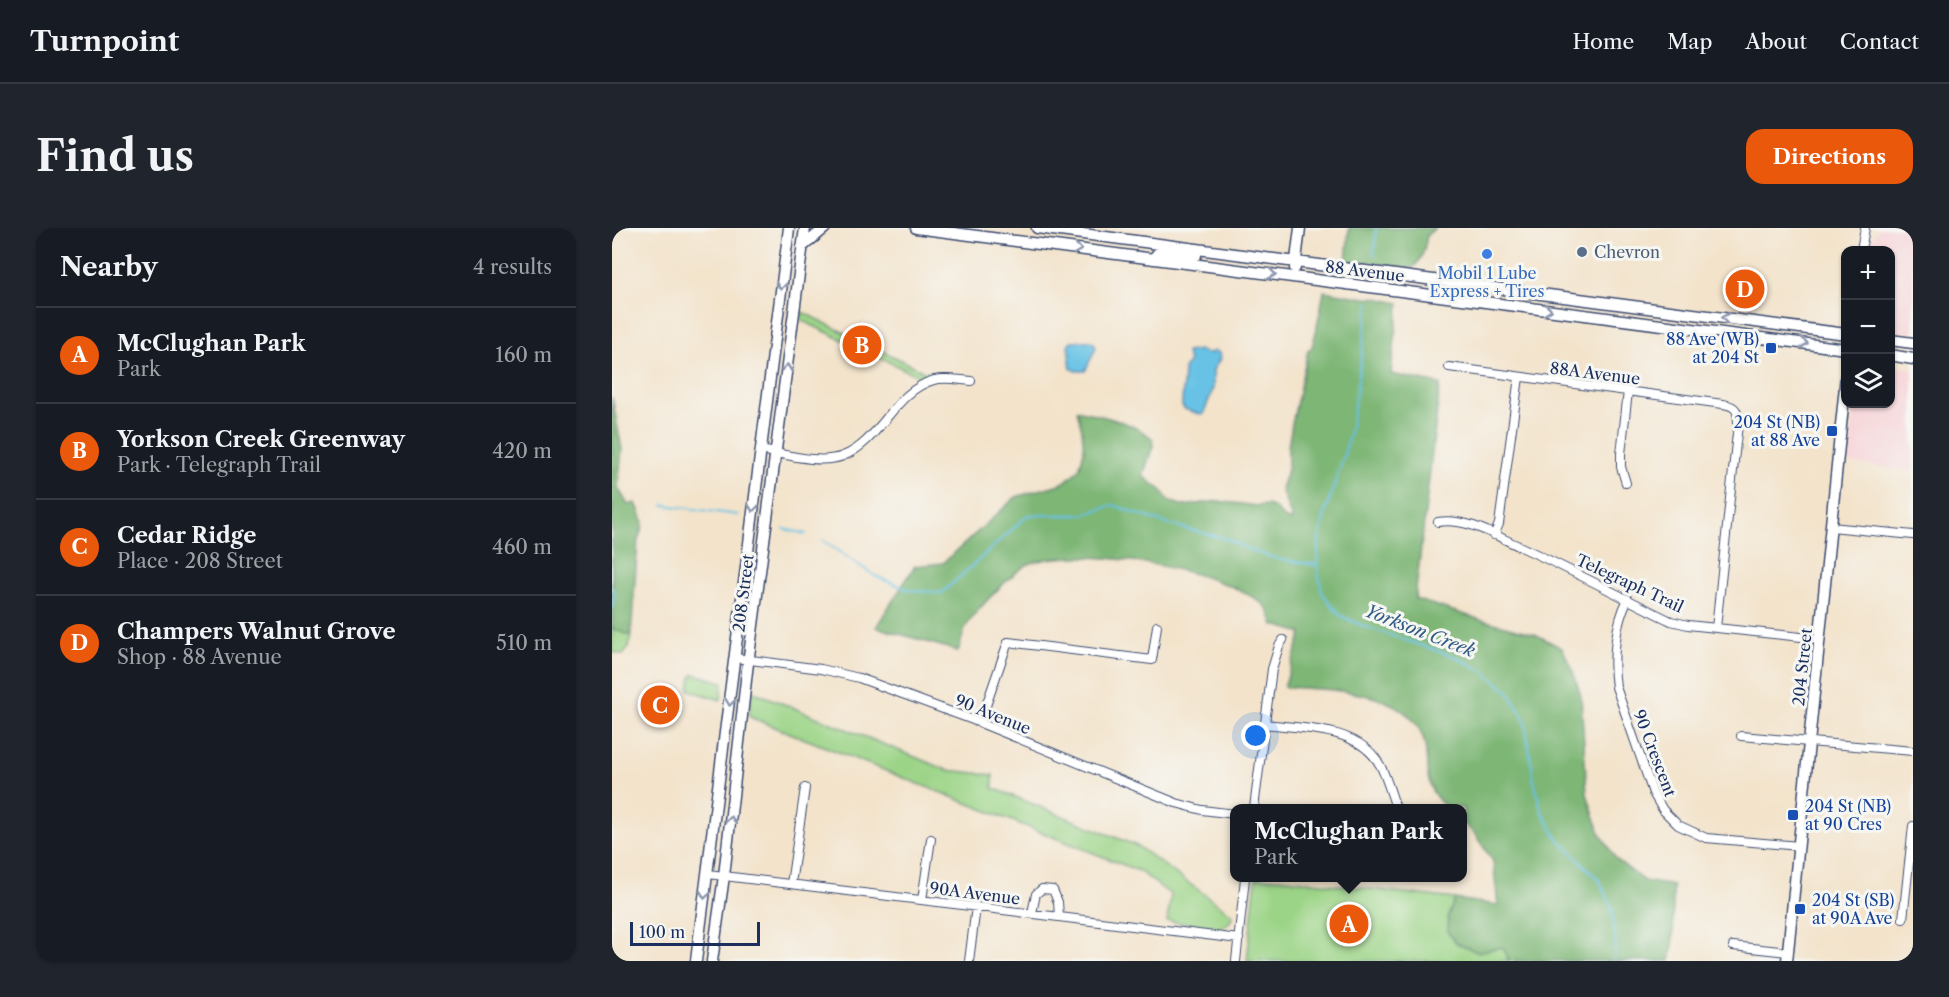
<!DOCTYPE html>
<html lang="en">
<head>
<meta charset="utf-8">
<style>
	:root { --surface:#171b24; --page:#20242c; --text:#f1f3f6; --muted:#9ea1a6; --line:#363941; --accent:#ea580c }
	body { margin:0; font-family:"Libre Caslon Text",serif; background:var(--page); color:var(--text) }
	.controls { position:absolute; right:18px; top:18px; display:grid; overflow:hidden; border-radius:12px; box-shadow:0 2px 4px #0004 }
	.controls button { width:54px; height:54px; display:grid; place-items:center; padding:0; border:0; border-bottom:2px solid var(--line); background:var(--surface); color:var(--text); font:30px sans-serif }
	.scale { position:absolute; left:18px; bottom:15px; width:130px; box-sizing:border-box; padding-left:6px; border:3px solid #1b2f5e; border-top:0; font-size:16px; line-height:21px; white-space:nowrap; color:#1b2f5e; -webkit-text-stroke:4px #f6f6f2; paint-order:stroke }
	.you { position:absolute; left:644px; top:508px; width:21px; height:21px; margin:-15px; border:4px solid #fff; border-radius:50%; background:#1a73e8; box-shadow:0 0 0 9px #1a73e833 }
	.badge { display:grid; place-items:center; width:39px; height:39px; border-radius:50%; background:var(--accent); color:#fff; font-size:20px; font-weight:700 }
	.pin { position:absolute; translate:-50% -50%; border:3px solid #fff; box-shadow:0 2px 6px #0006 }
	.popup { position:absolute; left:618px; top:576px; width:237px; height:78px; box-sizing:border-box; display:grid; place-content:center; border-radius:12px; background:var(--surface); filter:drop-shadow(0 2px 4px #0005); font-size:20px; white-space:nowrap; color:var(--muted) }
	.popup b { font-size:22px; color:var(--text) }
	.popup::after { content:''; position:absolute; left:50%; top:100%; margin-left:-12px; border:12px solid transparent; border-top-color:var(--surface) }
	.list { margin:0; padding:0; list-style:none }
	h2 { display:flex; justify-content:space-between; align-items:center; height:78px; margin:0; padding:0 24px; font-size:26px }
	h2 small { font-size:20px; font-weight:400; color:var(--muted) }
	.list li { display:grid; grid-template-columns:39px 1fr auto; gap:18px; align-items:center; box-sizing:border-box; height:96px; padding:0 24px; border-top:2px solid var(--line) }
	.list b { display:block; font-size:22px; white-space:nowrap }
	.list p { margin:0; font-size:20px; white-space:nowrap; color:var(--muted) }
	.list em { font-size:20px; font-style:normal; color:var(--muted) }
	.icon { flex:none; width:33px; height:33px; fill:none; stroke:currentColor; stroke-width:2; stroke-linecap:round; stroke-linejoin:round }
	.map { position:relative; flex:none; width:1301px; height:733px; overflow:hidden; border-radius:18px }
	header { display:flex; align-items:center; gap:36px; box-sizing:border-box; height:84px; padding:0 30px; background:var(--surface); border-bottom:2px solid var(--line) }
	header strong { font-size:28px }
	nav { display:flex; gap:33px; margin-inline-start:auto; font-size:21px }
	.intro { display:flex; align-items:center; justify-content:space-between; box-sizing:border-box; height:144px; padding:0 36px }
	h1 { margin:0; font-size:42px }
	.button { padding:15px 27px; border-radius:18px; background:var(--accent); color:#fff; font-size:21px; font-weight:700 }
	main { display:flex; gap:36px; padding:0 36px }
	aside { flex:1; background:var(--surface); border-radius:18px; box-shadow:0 2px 4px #0004 }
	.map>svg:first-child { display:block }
	.built { fill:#f7cfd4 }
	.green { fill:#9cd487; stroke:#5c8272; stroke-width:1.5 }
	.forest { fill:#7db674; stroke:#4c7269; stroke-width:1.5 }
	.water { fill:#68c2e5; stroke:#4278a2; stroke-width:1.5 }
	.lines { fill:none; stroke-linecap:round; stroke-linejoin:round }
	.stream { stroke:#68c2e5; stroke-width:2 }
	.street-casing { stroke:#3b4a6e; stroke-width:10 }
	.secondary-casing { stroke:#3b4a6e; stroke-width:13 }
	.street { stroke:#fff; stroke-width:8 }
	.secondary { stroke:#fff; stroke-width:10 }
	.oneway { stroke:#8d97ae }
	.service-dot { fill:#5c6f8a; stroke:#f6f6f2; stroke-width:2 }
	.shop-dot { fill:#3f7fe0; stroke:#f6f6f2; stroke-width:2 }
	.transit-dot { fill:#1a4fb4; stroke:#f6f6f2; stroke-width:2 }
	.labels { text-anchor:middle; stroke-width:6; stroke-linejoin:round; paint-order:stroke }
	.service-label { font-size:16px; fill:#4e5e75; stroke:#f6f6f2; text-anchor:start }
	.street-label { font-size:16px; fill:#1b2f5e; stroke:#f6f6f2 }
	.shop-label { font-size:16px; fill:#366cbe; stroke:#f6f6f2 }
	.transit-label { font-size:16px; fill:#164399; stroke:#f6f6f2; text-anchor:end }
	.water-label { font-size:18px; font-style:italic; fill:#325b86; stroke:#f6f6f2 }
</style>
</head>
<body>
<header>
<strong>Turnpoint</strong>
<nav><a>Home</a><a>Map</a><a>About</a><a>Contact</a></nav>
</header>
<div class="intro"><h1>Find us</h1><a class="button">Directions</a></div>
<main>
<aside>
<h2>Nearby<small>4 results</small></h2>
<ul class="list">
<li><span class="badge">A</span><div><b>McClughan Park</b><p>Park</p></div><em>160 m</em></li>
<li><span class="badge">B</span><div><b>Yorkson Creek Greenway</b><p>Park · Telegraph Trail</p></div><em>420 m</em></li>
<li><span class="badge">C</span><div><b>Cedar Ridge</b><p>Place · 208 Street</p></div><em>460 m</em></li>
<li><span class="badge">D</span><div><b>Champers Walnut Grove</b><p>Shop · 88 Avenue</p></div><em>510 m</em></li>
</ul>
</aside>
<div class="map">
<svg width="1301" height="733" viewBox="0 0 1301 733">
	<rect width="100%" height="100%" fill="#f6f6f2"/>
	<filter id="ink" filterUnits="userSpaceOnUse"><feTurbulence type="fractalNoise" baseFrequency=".0167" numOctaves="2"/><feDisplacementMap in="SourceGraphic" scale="12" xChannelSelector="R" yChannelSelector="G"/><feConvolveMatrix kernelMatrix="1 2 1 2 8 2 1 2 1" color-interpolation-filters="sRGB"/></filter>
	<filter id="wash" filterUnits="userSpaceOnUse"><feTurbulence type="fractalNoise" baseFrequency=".008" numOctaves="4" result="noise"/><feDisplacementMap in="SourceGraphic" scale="24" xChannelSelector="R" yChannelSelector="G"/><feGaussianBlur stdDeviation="1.35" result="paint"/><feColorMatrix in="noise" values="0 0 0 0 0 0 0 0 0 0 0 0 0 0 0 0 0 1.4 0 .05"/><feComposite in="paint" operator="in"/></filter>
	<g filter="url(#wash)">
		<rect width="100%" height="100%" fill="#f3e3cb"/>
		<path class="built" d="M 1267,0 L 1301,0 L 1301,106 L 1279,103 L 1278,22 L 1257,22 L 1258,15 Z
			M 1279,138 L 1301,141 L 1301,243 L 1237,235 L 1243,176 L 1278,176 Z"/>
		<path class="green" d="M 190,84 L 309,142 L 315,146 L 308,149 L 189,92 Z
			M 0,400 L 19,408 L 16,421 L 11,427 L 0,424 Z
			M 82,446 L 111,454 L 109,472 L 77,462 L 79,449 Z
			M 140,463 L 335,542 L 381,547 L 381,560 L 525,618 L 621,687 C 619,694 615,698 608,700 L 555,693 L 559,667 L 527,643 L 140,490 L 137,488 Z
			M 644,650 L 667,650 L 843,671 L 836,688 L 865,723 L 891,719 L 897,733 L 635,733 Z"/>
		<path class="forest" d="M 737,0 L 824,0 L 815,7 C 813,20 810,35 798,41 L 756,34 L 755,35 L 734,33 Z
			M 712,63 L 759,71 L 760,69 L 787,75 L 779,146 L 828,156 L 803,371 L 863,390 L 923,406 L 950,420 L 960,440 L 969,468 L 975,566 L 988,605 L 1004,631 L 1032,653 L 1061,658 L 1061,715 L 1058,733 L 897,733 L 891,719 L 865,724 L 844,715 L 836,704 L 836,688 L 843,671 L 886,677 L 881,633 L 862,605 L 851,595 L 851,580 L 835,580 C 831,576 826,572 823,567 C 813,553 816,533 813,517 C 802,460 717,462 672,459 L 690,405 L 662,397 C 659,390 657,381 652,377 C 610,342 468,316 417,336 C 404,341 363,383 355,397 C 351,404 349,414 346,423 L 264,399 L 303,338 L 331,335 L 404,269 L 451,255 L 467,242 L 472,223 L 470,202 L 465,182 C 492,189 519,193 541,211 L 541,218 L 531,248 L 549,262 L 557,273 L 572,278 L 605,273 L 645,278 L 655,277 L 663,280 L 672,290 L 679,293 L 680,291 L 669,261 L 676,239 L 676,219 L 680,196 L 696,122 L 699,122 L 704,104 Z
			M 0,169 L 10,222 L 6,260 L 16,277 L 24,275 C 31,292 34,295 26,311 L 19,408 L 0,400 Z"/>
		<path class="water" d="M 459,113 L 478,113 L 482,115 L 484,120 L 473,143 L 464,143 L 459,140 L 456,117 Z
			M 587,122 C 593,126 597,126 603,123 L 607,125 L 608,131 L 601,142 L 601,161 L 591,187 L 572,181 L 570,177 L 572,141 L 577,133 L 574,124 Z"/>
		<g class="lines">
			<path class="stream" d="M 762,27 L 764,0
				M 757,75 L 739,199 L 732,228 L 713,285 L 707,311 L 705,337 L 710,365 L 729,388 L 754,399 L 844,429 L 871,443 L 897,464 L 913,493 L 922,554 L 930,584 L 946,611 L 987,652 L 1000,680 L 1003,713 L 1002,733
				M 52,277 L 126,287
				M 172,301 L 194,306
				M 210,312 L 263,348 L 297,362 L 330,365 L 416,287 L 470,287 L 501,277 L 555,296 L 615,311 L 638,322 L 665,331 L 704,337
				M 0,360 L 3,365 L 0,380"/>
		</g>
	</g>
	<g filter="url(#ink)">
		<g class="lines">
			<g class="street-casing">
				<path id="street" d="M 1249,22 L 1253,0
					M 837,139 L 1111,176 C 1125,178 1126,183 1126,196 L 1104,400
					M 148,222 C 172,226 208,237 231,228 C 269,213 282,163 322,152 C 333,149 347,152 359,153
					M 1014,255 L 1009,239 L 1009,226 L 1016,163
					M 826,294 C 854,289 884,308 909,319 C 960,342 1009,369 1059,393 L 1076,397 L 1208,411
					M 1219,299 L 1301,307
					M 882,307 L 887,296 L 907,149
					M 1016,371 C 1003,396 1000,431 1004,459 L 1041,565 L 1051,582 L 1066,597 L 1094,610 L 1187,618
					M 123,430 L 209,441 L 247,450 L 361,492 L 564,575 L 590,582 L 623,586
					M 368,495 L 396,414 L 540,432 L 545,398
					M 653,496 C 691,501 746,498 768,537 C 775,550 779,566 784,580
					M 1129,508 L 1301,523
					M 642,580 L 660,441 L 667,418 L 671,412
					M 96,646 L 627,711
					M 179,656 L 193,560
					M 310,672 L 319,611
					M 420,685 L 424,666 L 430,661 L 441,662 L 446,674 L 447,688
					M 1291,691 L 1301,598
					M 1121,718 L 1176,724
					M 357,733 L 364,679
					M 624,733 L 633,650"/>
			</g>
			<g class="secondary-casing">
				<path id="secondary" d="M 304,0 L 1234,121
					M 425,0 L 1234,106
					M 190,19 L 213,0
					M 541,31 L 545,26 L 549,24 L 584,27
					M 683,40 L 688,0
					M 1278,112 L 1301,115
					M 1278,127 L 1301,131
					M 84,733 L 177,0
					M 100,733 L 112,648 L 135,443 L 193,0
					M 1175,733 L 1234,148"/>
			</g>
			<use href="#street" class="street"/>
			<use href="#secondary" class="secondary"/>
		</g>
		<defs><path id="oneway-chevron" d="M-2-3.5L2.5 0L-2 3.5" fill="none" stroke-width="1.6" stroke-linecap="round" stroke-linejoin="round" transform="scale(1.5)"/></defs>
		<g class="oneway">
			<use href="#oneway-chevron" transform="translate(466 21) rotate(8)"/>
			<use href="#oneway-chevron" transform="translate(660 46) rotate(7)"/>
			<use href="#oneway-chevron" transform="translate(169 58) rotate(97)"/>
			<use href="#oneway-chevron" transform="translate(936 82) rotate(7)"/>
			<use href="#oneway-chevron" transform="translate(1113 90) rotate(-172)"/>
			<use href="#oneway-chevron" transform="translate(1192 115) rotate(7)"/>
			<use href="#oneway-chevron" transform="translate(175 140) rotate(-83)"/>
			<use href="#oneway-chevron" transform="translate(141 280) rotate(97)"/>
			<use href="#oneway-chevron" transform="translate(118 474) rotate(97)"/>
			<use href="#oneway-chevron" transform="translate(119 592) rotate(-84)"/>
			<use href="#oneway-chevron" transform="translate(93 667) rotate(98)"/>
		</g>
	</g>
	<circle class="service-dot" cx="970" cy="24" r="6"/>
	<circle class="shop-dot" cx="875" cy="26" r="6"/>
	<g class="transit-dot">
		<rect x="1153" y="114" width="12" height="12" rx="3"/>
		<rect x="1214" y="197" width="12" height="12" rx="3"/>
		<rect x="1175" y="581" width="12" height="12" rx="3"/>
		<rect x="1182" y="675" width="12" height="12" rx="3"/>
	</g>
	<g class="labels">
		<g class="service-label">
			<text x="982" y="30">Chevron</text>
		</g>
		<g class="street-label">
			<text transform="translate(753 43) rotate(7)" y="6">88 Avenue</text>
			<text transform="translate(983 145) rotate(7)" y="6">88A Avenue</text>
			<text transform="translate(1018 355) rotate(25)" y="6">Telegraph Trail</text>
			<text transform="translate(131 365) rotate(-83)" y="6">208 Street</text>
			<text transform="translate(1190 439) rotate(-84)" y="6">204 Street</text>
			<text transform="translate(381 486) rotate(22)" y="6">90 Avenue</text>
			<text transform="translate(1043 525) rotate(69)" y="6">90 Crescent</text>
			<text transform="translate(363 665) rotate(7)" y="6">90A Avenue</text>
		</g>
		<g class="shop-label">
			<text x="875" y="51">Mobil 1 Lube<tspan x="875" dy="18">Express + Tires</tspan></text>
		</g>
		<g class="transit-label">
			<text x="1147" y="117">88 Ave (WB)<tspan x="1147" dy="18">at 204 St</tspan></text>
			<text x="1208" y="200">204 St (NB)<tspan x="1208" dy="18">at 88 Ave</tspan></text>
			<text x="1193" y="584" text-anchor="start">204 St (NB)<tspan x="1193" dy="18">at 90 Cres</tspan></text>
			<text x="1200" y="678" text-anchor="start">204 St (SB)<tspan x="1200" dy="18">at 90A Ave</tspan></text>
		</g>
		<g class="water-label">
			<text transform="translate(808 403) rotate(21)" y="6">Yorkson Creek</text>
		</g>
	</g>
</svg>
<div class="controls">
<button>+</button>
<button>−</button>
<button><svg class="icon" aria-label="layers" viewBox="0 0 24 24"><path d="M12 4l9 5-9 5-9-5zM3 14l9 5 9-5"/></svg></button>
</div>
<div class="scale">100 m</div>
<div class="you"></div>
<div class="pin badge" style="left:737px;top:696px">A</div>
<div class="popup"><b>McClughan Park</b>Park</div>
<div class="pin badge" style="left:250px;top:117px">B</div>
<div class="pin badge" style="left:48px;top:477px">C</div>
<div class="pin badge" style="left:1133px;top:61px">D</div>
</div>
</main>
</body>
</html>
